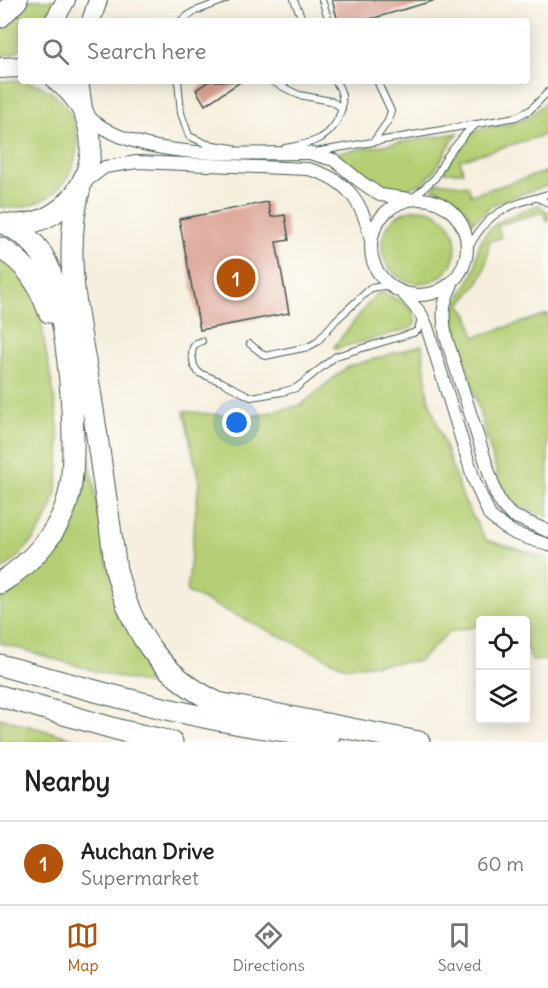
<!DOCTYPE html>
<html lang="en">
<head>
<meta charset="utf-8">
<style>
	:root { --surface:#fff; --page:#f6f6f6; --text:#222; --muted:#767676; --line:#e0e0e0; --accent:#b45309 }
	body { margin:0; font-family:Delius,sans-serif; background:var(--page); color:var(--text) }
	.controls { position:absolute; right:18px; bottom:18px; display:grid; overflow:hidden; border-radius:6px; box-shadow:0 3px 15px #0003 }
	.controls button { width:54px; height:54px; display:grid; place-items:center; padding:0; border:0; border-bottom:2px solid var(--line); background:var(--surface); color:var(--text); font:30px sans-serif }
	.you { position:absolute; left:237px; top:423px; width:21px; height:21px; margin:-15px; border:4px solid #fff; border-radius:50%; background:#1a73e8; box-shadow:0 0 0 9px #1a73e833 }
	.badge { display:grid; place-items:center; width:39px; height:39px; border-radius:50%; background:var(--accent); color:#fff; font-size:20px; font-weight:700 }
	.pin { position:absolute; translate:-50% -50%; border:3px solid #fff; box-shadow:0 2px 6px #0006 }
	.list { margin:0; padding:0; list-style:none }
	h2 { display:flex; justify-content:space-between; align-items:center; height:78px; margin:0; padding:0 24px; font-size:26px }
	h2 small { font-size:20px; font-weight:400; color:var(--muted) }
	.list li { display:grid; grid-template-columns:39px 1fr auto; gap:18px; align-items:center; box-sizing:border-box; height:84px; padding:0 24px; border-top:2px solid var(--line) }
	.list b { display:block; font-size:22px; white-space:nowrap }
	.list p { margin:0; font-size:20px; white-space:nowrap; color:var(--muted) }
	.list em { font-size:20px; font-style:normal; color:var(--muted) }
	.icon { flex:none; width:33px; height:33px; fill:none; stroke:currentColor; stroke-width:2; stroke-linecap:round; stroke-linejoin:round }
	.map { position:relative; flex:none; width:548px; height:742px; overflow:hidden }
	.search { position:absolute; background:var(--surface); box-shadow:0 3px 15px #0003; left:18px; right:18px; top:18px; height:66px; display:flex; align-items:center; gap:15px; box-sizing:border-box; padding:0 21px; border-radius:6px; color:var(--muted); font-size:22px }
	.sheet { height:162px; background:var(--surface) }
	nav { display:flex; justify-content:space-around; align-items:center; box-sizing:border-box; height:84px; border-top:2px solid var(--line); background:var(--surface); font-size:16px; color:var(--muted) }
	nav a { display:grid; justify-items:center; gap:3px }
	nav .on { color:var(--accent) }
	.map>svg:first-child { display:block }
	.green { fill:#b5ce73; stroke:#6a8654; stroke-width:1.5 }
	.building { fill:#dca395 }
	.lines { fill:none; stroke-linecap:round; stroke-linejoin:round }
	.service-casing { stroke:#3f584e; stroke-width:8 }
	.minor-casing { stroke:#3f584e; stroke-width:14 }
	.secondary-casing { stroke:#3f584e; stroke-width:20 }
	.primary-casing { stroke:#3f584e; stroke-width:22 }
	.trunk-casing { stroke:#3f584e; stroke-width:23 }
	.service { stroke:#fff; stroke-width:6 }
	.minor { stroke:#fff; stroke-width:12 }
	.secondary { stroke:#fff; stroke-width:18 }
	.primary { stroke:#fff; stroke-width:20 }
	.trunk { stroke:#fff; stroke-width:21 }
</style>
</head>
<body>
<div class="map">
<svg width="548" height="742" viewBox="0 0 548 742">
	<rect width="100%" height="100%" fill="#fdfcf7"/>
	<filter id="ink" filterUnits="userSpaceOnUse"><feTurbulence type="fractalNoise" baseFrequency=".0167" numOctaves="2"/><feDisplacementMap in="SourceGraphic" scale="12" xChannelSelector="R" yChannelSelector="G"/><feConvolveMatrix kernelMatrix="1 2 1 2 8 2 1 2 1" color-interpolation-filters="sRGB"/></filter>
	<filter id="wash" filterUnits="userSpaceOnUse"><feTurbulence type="fractalNoise" baseFrequency=".008" numOctaves="4" result="noise"/><feDisplacementMap in="SourceGraphic" scale="24" xChannelSelector="R" yChannelSelector="G"/><feGaussianBlur stdDeviation="1.35" result="paint"/><feColorMatrix in="noise" values="0 0 0 0 0 0 0 0 0 0 0 0 0 0 0 0 0 1.4 0 .05"/><feComposite in="paint" operator="in"/></filter>
	<g filter="url(#wash)">
		<rect width="100%" height="100%" fill="#f6efde"/>
		<path class="green" d="M 27,0 L 57,0 L 44,21 L 21,21 L 21,49 L 14,53 L 0,56 L 0,27 Z
			M 21,80 C 26,82 36,83 42,87 C 106,119 77,217 0,207 L 0,81 Z
			M 548,100 L 548,134 L 460,160 L 463,172 L 444,172 C 452,157 463,135 480,129 C 492,125 506,126 517,122 C 529,119 539,108 548,100 Z
			M 458,133 C 447,146 441,164 430,176 C 425,183 418,185 410,188 C 376,198 359,172 335,153 Z
			M 548,171 L 548,185 L 494,204 L 473,222 C 465,206 451,192 433,189 L 438,182 L 468,186 L 471,195 Z
			M 539,205 L 548,212 L 548,223 L 543,212 L 498,225 L 501,238 L 489,241 C 487,272 482,282 460,304 L 468,315 L 475,337 L 548,314 L 548,517 L 515,506 L 500,484 L 454,322 C 453,299 462,295 472,276 C 477,267 476,259 478,250 C 484,222 517,213 539,205 Z
			M382 246a37 37 0 1 1 74 0a37 37 0 1 1-74 0Z
			M 0,255 C 4,257 9,259 12,262 C 19,269 32,290 37,300 C 42,312 42,328 44,341 C 53,390 67,450 54,499 C 47,527 23,556 0,571 Z
			M 381,292 C 394,297 418,306 415,324 L 411,328 L 336,349 L 334,347 L 336,344 L 375,295 Z
			M 422,345 L 428,397 L 464,501 L 486,540 L 548,558 L 548,660 L 532,661 L 526,647 L 526,620 L 480,620 L 480,626 L 449,632 L 419,661 L 345,667 L 187,592 L 199,482 L 184,411 L 246,418 L 301,405 L 347,367 Z
			M 86,439 L 108,567 L 177,689 L 164,688 L 102,673 L 0,643 L 0,595 L 31,574 L 56,546 L 75,516 L 85,488 Z
			M 0,718 L 87,742 L 0,742 Z"/>
		<g id="blocks">
			<path class="building" d="M 332,0 L 433,0 L 433,1 L 364,21 L 338,21 Z
				M 209,81 L 242,81 L 205,105 L 196,90 Z
				M 268,202 L 271,217 L 285,215 L 289,240 L 276,242 L 289,313 L 200,330 L 179,219 Z"/>
		</g>
	</g>
	<g filter="url(#ink)">
		<use href="#blocks" fill-opacity="0" stroke="#3f584e" stroke-width="1.5"/>
		<g class="lines">
			<g class="service-casing">
				<path id="service" d="M 294,0 L 303,21
					M 322,0 L 329,21
					M 181,21 L 193,12 L 225,0
					M 178,81 L 181,113 L 189,136 L 207,144 L 233,148
					M 271,81 L 299,95 L 331,101 L 342,108
					M 374,141 L 388,121 L 391,111 L 377,81
					M 285,148 C 297,146 310,144 321,138 C 340,126 350,99 335,81
					M 315,152 L 476,124
					M 413,198 L 435,178 L 447,156 L 467,132 L 477,124 L 516,117 L 530,110 L 548,92
					M 538,198 L 548,203
					M 467,252 C 486,211 507,206 548,194
					M 202,341 L 197,343 L 193,347 L 192,354 L 194,366 L 199,373 L 222,382 L 251,397 L 282,392 L 296,388 L 336,356 L 413,333 L 418,330 L 421,318
					M 250,344 L 265,356 L 308,347 L 317,342 L 336,320 L 371,288 L 390,285"/>
			</g>
			<g class="minor-casing">
				<path id="minor" d="M 87,115 C 135,163 245,152 309,153 L 334,160 L 361,182 L 380,195 L 409,199
					M 85,182 L 105,167 L 137,162 L 308,169 C 347,179 363,202 371,241
					M371 247a48 48 0 1 1 96 0a48 48 0 1 1-96 0Z
					M 452,284 C 442,304 442,314 446,337 L 496,494 L 502,505 L 511,515 L 548,531
					M 403,293 L 421,314 L 427,327 L 474,480 L 490,516 L 504,527 L 516,534 L 548,545"/>
			</g>
			<g class="secondary-casing">
				<path id="secondary" d="M 54,21 L 66,0
					M 91,21 L 98,0
					M 79,81 L 83,109"/>
			</g>
			<g class="primary-casing">
				<path id="primary" d="M 0,68 L 21,67
					M 0,223 C 80,238 126,132 57,81"/>
			</g>
			<g class="trunk-casing">
				<path id="trunk" d="M 0,17 L 17,0
					M 80,187 C 61,259 80,325 91,397 C 100,454 108,512 116,570 C 132,631 159,675 218,703 L 419,742
					M 0,248 C 27,263 39,284 49,312
					M 0,583 C 31,563 60,533 69,495 C 80,446 67,309 47,264 C 38,244 24,233 5,224
					M 0,665 C 108,695 217,726 329,736
					M 0,696 L 123,731 L 172,742"/>
			</g>
			<use href="#service" class="service"/>
			<use href="#minor" class="minor"/>
			<use href="#secondary" class="secondary"/>
			<use href="#primary" class="primary"/>
			<use href="#trunk" class="trunk"/>
		</g>
	</g>
</svg>
<div class="controls">
<button><svg class="icon" aria-label="locate" viewBox="0 0 24 24"><circle cx="12" cy="12" r="6"/><path d="M12 2v4M12 18v4M2 12h4M18 12h4"/></svg></button>
<button><svg class="icon" aria-label="layers" viewBox="0 0 24 24"><path d="M12 4l9 5-9 5-9-5zM3 14l9 5 9-5"/></svg></button>
</div>
<div class="you"></div>
<div class="pin badge" style="left:236px;top:278px">1</div>
<div class="search"><svg class="icon" aria-label="search" viewBox="0 0 24 24"><circle cx="10" cy="10" r="6"/><path d="M15 15l6 6"/></svg>Search here</div>
</div>
<section class="sheet">
<h2>Nearby<small></small></h2>
<ul class="list">
<li><span class="badge">1</span><div><b>Auchan Drive</b><p>Supermarket</p></div><em>60 m</em></li>
</ul>
</section>
<nav>
<a class="on"><svg class="icon" aria-label="map" viewBox="0 0 24 24"><path d="M3 6l6-2 6 2 6-2v14l-6 2-6-2-6 2zM9 4v14M15 6v14"/></svg>Map</a>
<a><svg class="icon" aria-label="directions" viewBox="0 0 24 24"><path d="M12 3l9 9-9 9-9-9zM9 14v-3h6M13 9l2 2-2 2"/></svg>Directions</a>
<a><svg class="icon" aria-label="saved" viewBox="0 0 24 24"><path d="M7 4h10v16l-5-4-5 4z"/></svg>Saved</a>
</nav>
</body>
</html>
